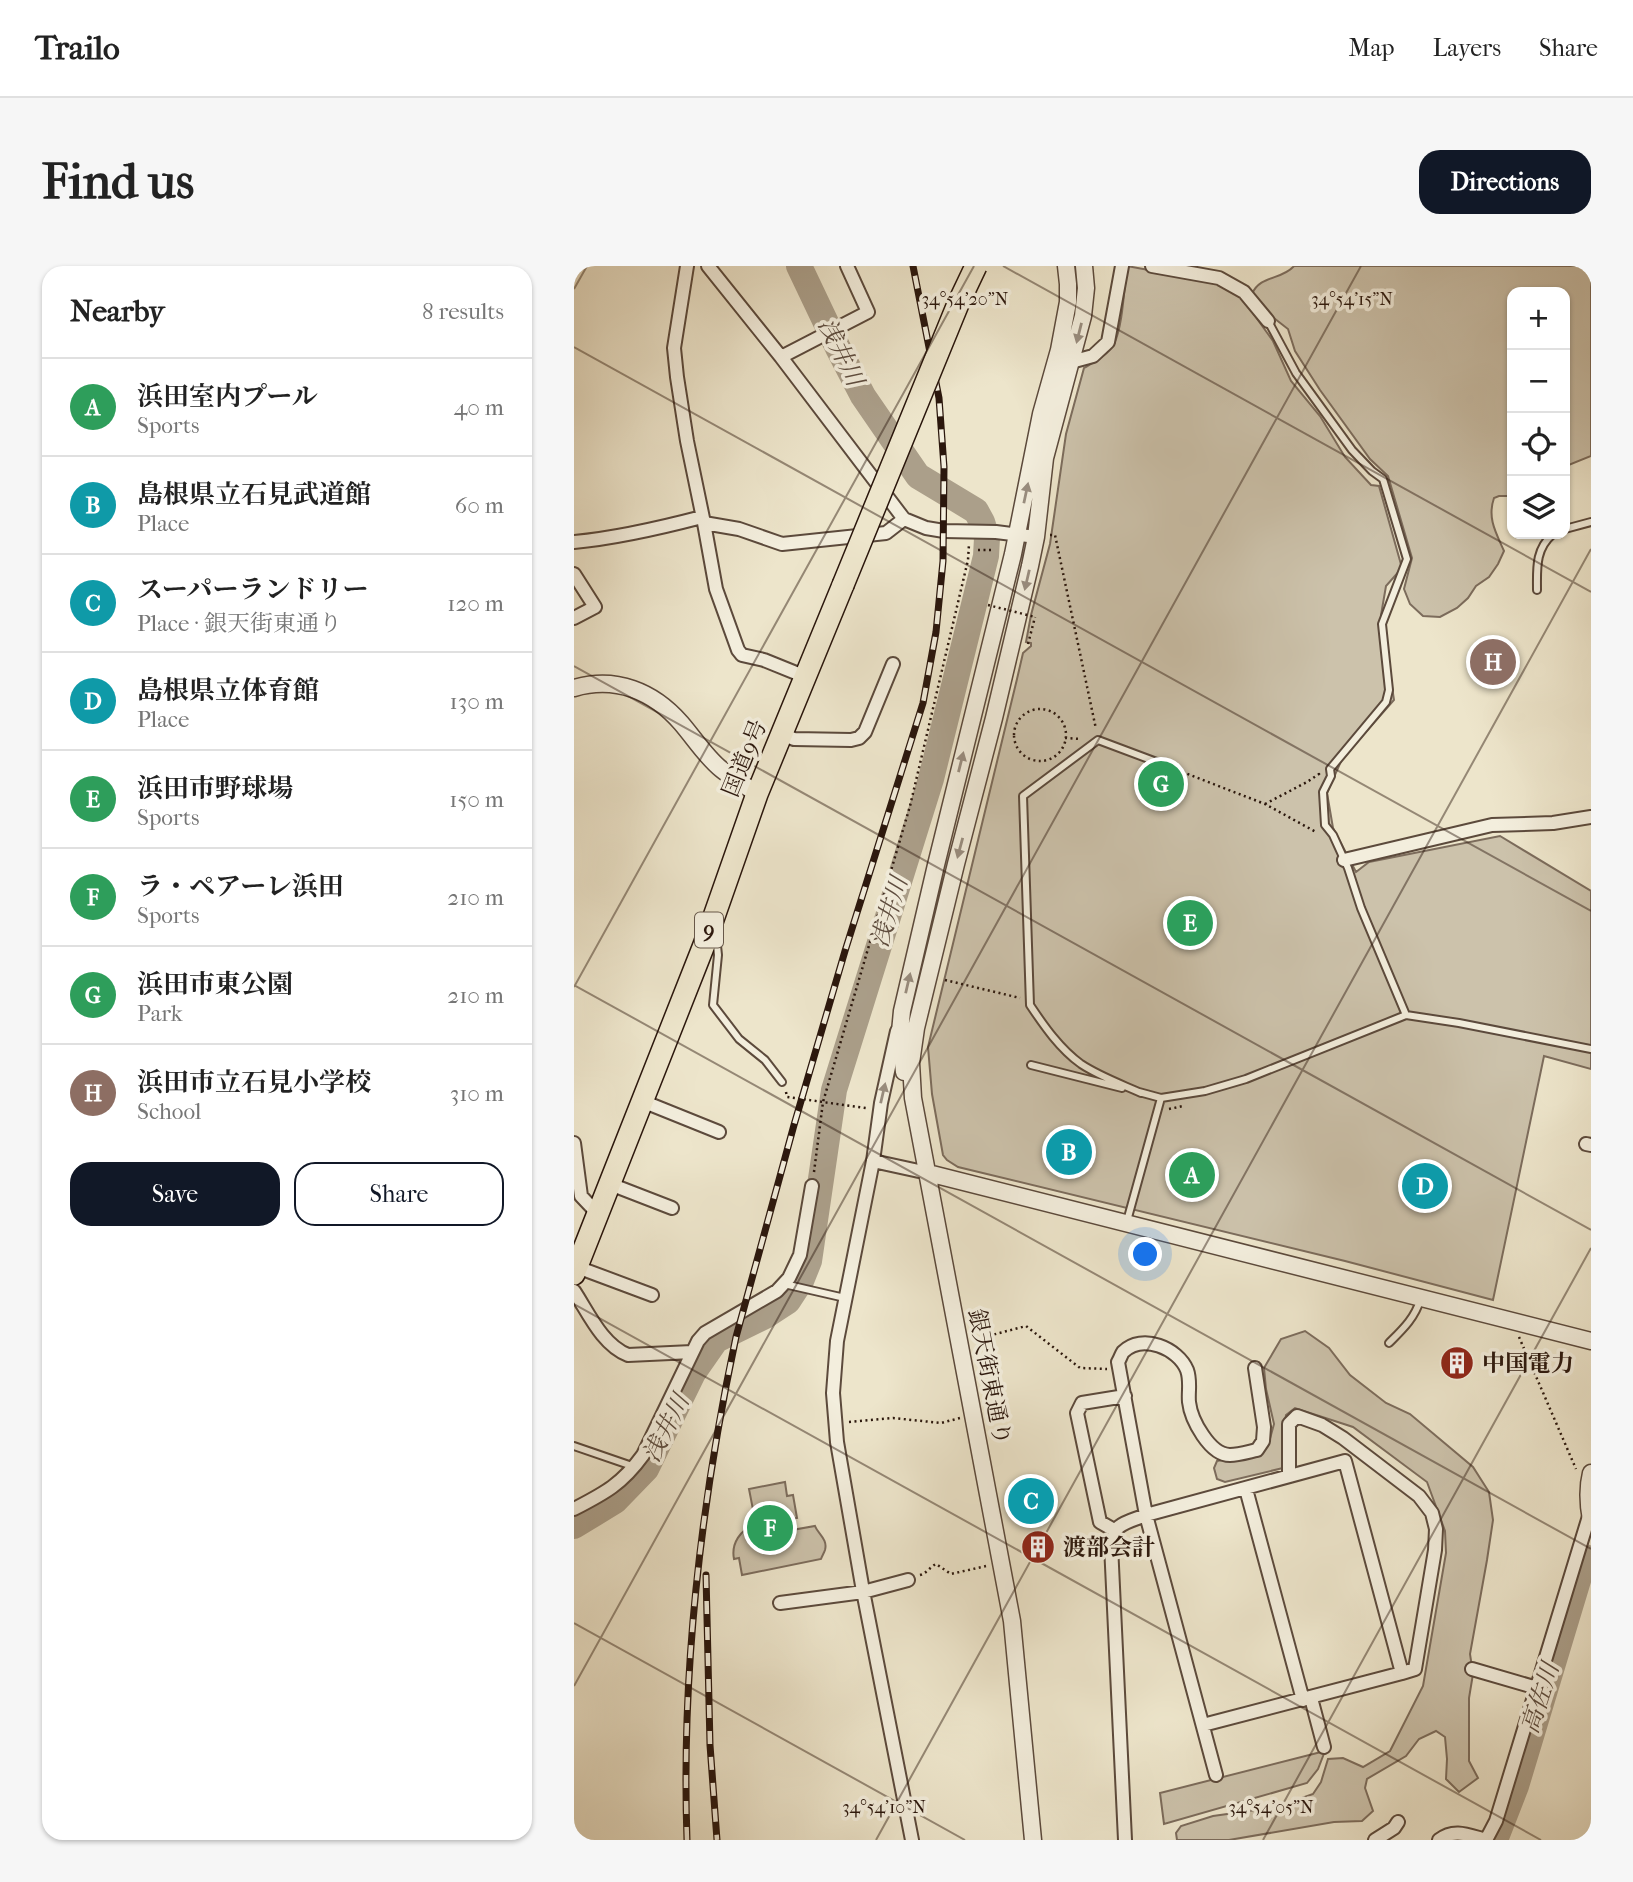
<!DOCTYPE html>
<html lang="en">
<head>
<meta charset="utf-8">
<style>
	:root { --surface:#fff; --page:#f6f6f6; --text:#222; --muted:#767676; --line:#e0e0e0; --accent:#111827 }
	body { margin:0; font-family:"IM FELL French Canon","Noto Serif JP",serif; background:var(--page); color:var(--text) }
	.controls { position:absolute; right:21px; top:21px; display:grid; overflow:hidden; border-radius:14px; box-shadow:0 2px 5px #0004 }
	.controls button { width:63px; height:63px; display:grid; place-items:center; padding:0; border:0; border-bottom:2px solid var(--line); background:var(--surface); color:var(--text); font:35px sans-serif }
	.you { position:absolute; left:572px; top:989px; width:24px; height:24px; margin:-18px; border:5px solid #fff; border-radius:50%; background:#1a73e8; box-shadow:0 0 0 10px #1a73e833 }
	.badge { display:grid; place-items:center; width:46px; height:46px; border-radius:50%; background:var(--accent); color:#fff; font-size:23px; font-weight:700 }
	.pin { position:absolute; translate:-50% -50%; border:4px solid #fff; box-shadow:0 2px 7px #0006 }
	.list { margin:0; padding:0; list-style:none }
	h2 { display:flex; justify-content:space-between; align-items:center; height:91px; margin:0; padding:0 28px; font-size:30px }
	h2 small { font-size:23px; font-weight:400; color:var(--muted) }
	.list li { display:grid; grid-template-columns:46px 1fr auto; gap:21px; align-items:center; box-sizing:border-box; height:98px; padding:0 28px; border-top:2px solid var(--line) }
	.list b { display:block; font-size:26px; white-space:nowrap }
	.list p { margin:0; font-size:23px; white-space:nowrap; color:var(--muted) }
	.list em { font-size:23px; font-style:normal; color:var(--muted) }
	.actions { display:flex; gap:14px; padding:21px 28px }
	.actions a { flex:1; padding:16px 0; border:2px solid var(--accent); border-radius:21px; text-align:center; font-size:24px; color:var(--accent) }
	.actions .main { background:var(--accent); color:#fff }
	.icon { flex:none; width:38px; height:38px; fill:none; stroke:currentColor; stroke-width:2; stroke-linecap:round; stroke-linejoin:round }
	.map { position:relative; flex:none; width:1017px; height:1574px; overflow:hidden; border-radius:21px }
	header { display:flex; align-items:center; gap:42px; box-sizing:border-box; height:98px; padding:0 35px; background:var(--surface); border-bottom:2px solid var(--line) }
	header strong { font-size:33px }
	nav { display:flex; gap:38px; margin-inline-start:auto; font-size:24px }
	.intro { display:flex; align-items:center; justify-content:space-between; box-sizing:border-box; height:168px; padding:0 42px }
	h1 { margin:0; font-size:49px }
	.button { padding:18px 32px; border-radius:21px; background:var(--accent); color:#fff; font-size:24px; font-weight:700 }
	main { display:flex; gap:42px; padding:0 42px }
	aside { flex:1; background:var(--surface); border-radius:21px; box-shadow:0 2px 5px #0004 }
	.map>svg:first-child { display:block }
	.green { fill:#ccc2ab; stroke:#7c6c5c; stroke-width:2 }
	.lines { fill:none; stroke-linecap:round; stroke-linejoin:round }
	.river { stroke:#ab9f8a; stroke-width:26 }
	.service-casing { stroke:#5c4a3c; stroke-width:10 }
	.minor-casing { stroke:#5c4a3c; stroke-width:16 }
	.tertiary-casing { stroke:#5c4a3c; stroke-width:19 }
	.trunk-casing { stroke:#2b170d; stroke-width:24 }
	.path { stroke:#2b170d; stroke-width:2.5; stroke-dasharray:2 3.5; stroke-linecap:butt }
	.service { stroke:#f3eedd; stroke-width:6 }
	.minor { stroke:#f3eedd; stroke-width:12 }
	.tertiary { stroke:#f3eedd; stroke-width:16 }
	.trunk { stroke:#ede5cb; stroke-width:21 }
	.rail-casing { stroke:#2b170d; stroke-width:7 }
	.rail { stroke:#f3eedd; stroke-width:4.5; stroke-dasharray:13; stroke-linecap:butt }
	.trunk-bridge-casing { stroke:#2b170d; stroke-width:24; stroke-linecap:butt }
	.path-bridge { stroke:#2b170d; stroke-width:2.5; stroke-dasharray:2 3.5; stroke-linecap:butt }
	.trunk-bridge { stroke:#ede5cb; stroke-width:21 }
	.oneway { fill:#998d7f }
	.ticks { fill:none; stroke:#2b170d; stroke-width:2; stroke-opacity:0.45 }
	.labels { text-anchor:middle; stroke-width:7; stroke-linejoin:round; paint-order:stroke }
	.shield { fill:#f3eedd; stroke:#67584b; stroke-width:2 }
	.shield-label { font-size:21px; font-weight:bold; fill:#2b170d }
	.street-label { font-size:23px; fill:#2b170d; stroke:#f3eedd }
	.poi-label { font-size:23px; font-weight:bold; fill:#2b170d; stroke:#f3eedd; text-anchor:start }
	.water-label { font-size:24px; font-style:italic; fill:#5e4d3f; stroke:#f3eedd }
	.ticks-label { font-size:18px; text-anchor:middle; fill:#2b170d; stroke:#f3eedd; stroke-width:7; stroke-linejoin:round; paint-order:stroke }
</style>
</head>
<body>
<header>
<strong>Trailo</strong>
<nav><a>Map</a><a>Layers</a><a>Share</a></nav>
</header>
<div class="intro"><h1>Find us</h1><a class="button">Directions</a></div>
<main>
<aside>
<h2>Nearby<small>8 results</small></h2>
<ul class="list">
<li><span class="badge" style="background:#2e9e5b">A</span><div><b>浜田室内プール</b><p>Sports</p></div><em>40 m</em></li>
<li><span class="badge" style="background:#0f9aa8">B</span><div><b>島根県立石見武道館</b><p>Place</p></div><em>60 m</em></li>
<li><span class="badge" style="background:#0f9aa8">C</span><div><b>スーパーランドリー</b><p>Place · 銀天街東通り</p></div><em>120 m</em></li>
<li><span class="badge" style="background:#0f9aa8">D</span><div><b>島根県立体育館</b><p>Place</p></div><em>130 m</em></li>
<li><span class="badge" style="background:#2e9e5b">E</span><div><b>浜田市野球場</b><p>Sports</p></div><em>150 m</em></li>
<li><span class="badge" style="background:#2e9e5b">F</span><div><b>ラ・ペアーレ浜田</b><p>Sports</p></div><em>210 m</em></li>
<li><span class="badge" style="background:#2e9e5b">G</span><div><b>浜田市東公園</b><p>Park</p></div><em>210 m</em></li>
<li><span class="badge" style="background:#8d6e63">H</span><div><b>浜田市立石見小学校</b><p>School</p></div><em>310 m</em></li>
</ul>
<div class="actions"><a class="main">Save</a><a>Share</a></div>
</aside>
<div class="map">
<svg width="1017" height="1574" viewBox="0 0 1017 1574">
	<rect width="100%" height="100%" fill="#ede5cb"/>
	<filter id="stains"><feTurbulence type="fractalNoise" baseFrequency=".00286" numOctaves="4"/><feColorMatrix values="0 0 0 0 .2 0 0 0 0 .09 0 0 0 0 .02 0 0 0 .5 -.17"/></filter>
	<radialGradient id="worn" r=".72"><stop offset=".6" stop-color="#630" stop-opacity="0"/><stop offset="1" stop-color="#630" stop-opacity=".3"/></radialGradient>
	<path class="green" d="M 553,0 L 645,17 L 666,29 L 699,75 L 717,115 L 746,150 L 771,191 L 797,219 L 805,220 L 828,302 L 812,320 L 807,349 L 820,434 L 768,493 L 753,527 L 759,562 L 782,606 L 795,596 L 926,570 L 1017,625 L 1017,803 L 970,790 L 919,1034 L 771,995 L 384,901 L 373,894 L 369,889 L 358,828 L 354,781 L 443,413 L 449,387 L 457,380 L 457,377 L 452,376 L 457,349 L 476,278 L 492,168 L 510,102 C 520,96 534,89 540,78 C 549,59 550,22 553,0 Z
		M 720,0 L 1017,0 L 1017,190 L 992,200 L 991,202 L 991,26 L 938,26 L 938,230 L 925,230 L 920,232 C 913,252 922,267 930,285 L 924,298 L 915,311 L 902,320 L 894,332 L 883,342 L 866,351 L 849,350 L 836,338 L 830,323 L 838,292 L 814,210 L 796,193 L 746,124 L 721,85 L 714,63 L 683,39 L 678,28 C 686,9 708,14 720,0 Z
		M 731,1065 L 755,1082 L 776,1109 L 812,1137 L 836,1148 L 899,1201 L 915,1226 L 919,1254 L 913,1294 L 896,1388 L 899,1408 L 895,1432 L 895,1495 L 904,1512 L 885,1526 L 872,1513 L 873,1493 L 871,1471 L 862,1465 L 845,1473 L 832,1490 L 793,1513 L 791,1522 L 799,1545 L 788,1555 L 760,1556 L 655,1574 L 603,1574 L 602,1567 L 607,1560 L 639,1550 L 703,1541 L 739,1528 L 747,1516 L 754,1493 L 769,1492 L 789,1501 L 816,1485 L 849,1420 L 872,1287 L 871,1265 L 853,1216 L 779,1161 L 721,1142 L 712,1149 L 708,1176 L 709,1202 L 651,1216 L 643,1213 L 640,1202 L 643,1195 L 688,1187 L 694,1180 L 700,1158 L 692,1123 L 690,1102 L 707,1073 Z
		M 211,1216 L 213,1230 L 219,1229 L 223,1252 L 216,1253 L 218,1264 L 241,1260 C 244,1268 254,1273 251,1284 C 250,1287 248,1290 247,1293 L 168,1309 L 165,1292 L 160,1293 C 157,1278 166,1263 182,1259 L 175,1223 Z
		M 751,1485 L 744,1503 L 733,1517 L 590,1558 L 586,1527 Z"/>
	<g class="lines">
		<path class="river" d="M 0,1260 L 41,1235 L 72,1203 L 119,1107 L 142,1074 L 191,1050 L 214,1035 L 227,1015 L 235,995 L 260,824 L 357,513 L 412,290 L 413,272 L 408,256 L 402,245 L 344,210 L 289,130 L 264,82 L 225,0
			M 921,1574 L 942,1520 L 1011,1291"/>
		<g class="service-casing">
			<path id="service" d="M 694,55 L 722,107 L 778,184 L 798,205 L 809,213 L 833,293 L 808,358 L 815,424 L 812,436 L 756,503 L 757,510 L 749,526 L 751,559 L 759,569 L 774,602 L 787,642 L 832,749
				M 991,263 L 1017,256
				M 963,324 C 963,303 961,283 979,268
				M 142,670 L 144,689 L 139,739 L 165,773 L 191,794 L 208,816
				M 457,799 L 548,822
				M 565,826 L 587,832
				M 567,827 C 547,818 525,810 507,798 C 486,783 470,760 456,739 L 449,530 L 524,474 L 588,498
				M 553,955 L 587,832 L 631,825 L 672,813 L 832,749 L 885,757 L 1017,783
				M 210,1018 L 271,1032
				M 815,1077 C 828,1064 841,1052 846,1034
				M 0,1180 L 61,1201"/>
		</g>
		<g class="minor-casing">
			<path id="minor" d="M 113,0 L 100,82 L 103,111 L 113,175 L 130,257 L 165,263 L 208,278 L 312,267 L 330,253
				M 134,0 L 207,91 L 330,253 L 352,262 L 370,265 L 422,266 L 462,271
				M 578,0 L 645,12 L 670,26 L 694,55
				M 207,91 L 294,46 L 273,0
				M 497,96 L 519,90 L 534,76 L 548,0
				M 130,257 L 142,323 L 164,384 L 168,389 L 190,394 L 232,411
				M 0,276 C 44,272 86,262 128,251
				M 0,308 L 21,341 L 0,352
				M 208,468 L 220,473 L 277,474 L 285,472 L 291,466 L 319,398
				M 770,594 L 918,559 L 979,557 L 1017,551
				M 323,765 L 307,837 L 299,895 L 263,1075 L 259,1127 L 263,1176 L 289,1325 L 338,1574
				M 68,835 L 145,866
				M 0,877 L 7,930 L 24,948
				M 1012,878 L 1017,879
				M 299,895 L 354,907
				M 36,918 L 98,942
				M 3,1001 L 78,1029
				M 0,1025 C 14,1046 28,1079 54,1089 L 118,1086
				M 715,1210 L 715,1158 L 723,1150 L 748,1159 L 769,1172 L 845,1230 L 858,1247 L 862,1263 L 861,1284 L 841,1403 L 828,1407
				M 672,1223 L 729,1434
				M 0,1243 C 31,1227 48,1218 69,1189 L 124,1075 L 131,1067 L 203,1025 L 215,1012 L 226,989 L 238,920
				M 540,1264 L 526,1256 L 503,1147 L 508,1137 L 551,1130
				M 206,1337 L 289,1326 L 334,1314
				M 898,1403 L 963,1422
				M 737,1432 L 750,1481
				M 642,1509 L 572,1249 L 544,1096 C 546,1093 547,1089 549,1086 C 568,1067 604,1082 613,1104 C 617,1115 614,1126 615,1136 C 617,1154 636,1189 656,1189 C 664,1189 674,1186 683,1184 L 689,1175 L 690,1161 L 681,1102
				M 551,1574 L 537,1279 C 538,1257 555,1256 572,1249 L 771,1195 L 828,1407 L 629,1459
				M 801,1574 L 820,1562 L 824,1556
				M 865,1574 C 880,1562 894,1569 912,1574 L 922,1555 L 1016,1247"/>
		</g>
		<g class="tertiary-casing">
			<path id="tertiary" d="M 0,422 C 42,410 79,425 107,457 C 120,472 132,491 147,503 C 158,512 171,519 183,528
				M 330,806 L 326,766 L 328,745 L 362,599 L 439,288 L 467,148 L 485,84 L 494,36 L 494,18 L 492,0
				M 354,907 L 1017,1075
				M 1017,1207 C 1013,1223 1014,1238 1017,1254
				M 459,1574 L 438,1355 L 339,832 L 337,797 L 342,762 L 382,598 L 420,452 L 456,300 L 462,271 L 471,192 L 509,50 L 512,22 L 510,0"/>
		</g>
		<g class="trunk-casing">
			<path id="trunk" d="M 0,1008 L 130,679 L 183,528 L 269,319"/>
		</g>
		<path class="path" d="M 476,269 L 481,269 L 522,463
			M 404,284 L 419,284
			M 454,378 L 461,351
			M440 469a26 26 0 1 1 52 0a26 26 0 1 1-52 0Z
			M 491,472 L 507,473
			M 598,502 L 691,538 L 742,566
			M 691,538 L 733,516 L 745,508 L 745,510
			M 371,714 L 446,732
			M 212,826 L 213,831 L 292,842
			M 595,843 L 609,840
			M 240,906 L 249,836 L 336,540 L 394,294 L 395,278
			M 945,1071 L 1002,1203
			M 399,1074 L 452,1060 L 506,1102 L 533,1103
			M 275,1156 L 319,1152 L 367,1157 L 386,1152
			M 346,1309 C 353,1307 356,1301 362,1298 L 377,1308 L 412,1300"/>
		<use href="#service" class="service"/>
		<use href="#minor" class="minor"/>
		<use href="#tertiary" class="tertiary"/>
		<use href="#trunk" class="trunk"/>
		<g class="rail-casing">
			<path id="rail" d="M 132,1309 L 136,1479 L 143,1574
				M 113,1574 C 107,1405 127,1236 162,1071 L 220,859 L 271,685 L 349,437 L 362,366 L 369,295 L 370,201 L 365,132 L 339,0"/>
		</g>
		<use href="#rail" class="rail"/>
		<g class="trunk-bridge-casing">
			<path id="trunk-bridge" d="M 269,319 L 384,38 L 402,0"/>
		</g>
		<path class="path-bridge" d="M 414,339 L 461,351"/>
		<use href="#trunk-bridge" class="trunk-bridge"/>
	</g>
	<defs><path id="oneway-solid" d="M-6-.8H1V-3.2L6.5 0L1 3.2V.8H-6Z" transform="scale(1.75)"/></defs>
	<g class="oneway">
		<use href="#oneway-solid" transform="translate(505 67) rotate(104)"/>
		<use href="#oneway-solid" transform="translate(452 227) rotate(-78)"/>
		<use href="#oneway-solid" transform="translate(453 314) rotate(103)"/>
		<use href="#oneway-solid" transform="translate(387 496) rotate(-76)"/>
		<use href="#oneway-solid" transform="translate(386 582) rotate(105)"/>
		<use href="#oneway-solid" transform="translate(334 717) rotate(-77)"/>
		<use href="#oneway-solid" transform="translate(309 827) rotate(-77)"/>
	</g>
	<path class="ticks" d="M 429,0 L 1017,326M 1004,0 L 1017,7M 0,23 L 13,0M 0,81 L 1017,645M 0,400 L 1017,964M 0,719 L 1017,1283M 0,721 L 400,0M 0,1038 L 967,1574M 0,1357 L 391,1574M 0,1420 L 787,0M 302,1574 L 1017,283M 689,1574 L 1017,982"/>
	<defs>
		<g id="building-disc" transform="scale(1.75)"><circle r="9.5" fill="#8f2418" stroke="#f3eedd"/><path d="M-4-6H4V6H1V3H-1V6H-4ZM-2.5-4.3h1.7v1.8h-1.7ZM.8-4.3h1.7v1.8H.8ZM-2.5-1h1.7V.8h-1.7ZM.8-1h1.7V.8H.8Z" fill="#fff"/></g>
	</defs>
	<g fill-rule="evenodd">
		<use href="#building-disc" x="883" y="1097"/>
		<use href="#building-disc" x="464" y="1281"/>
	</g>
	<g class="labels">
		<rect class="shield" x="121" y="646.5" width="28" height="35" rx="5"/>
		<g class="shield-label">
			<text x="135" y="671">9</text>
		</g>
		<g class="street-label">
			<text transform="translate(170 492) rotate(-68)" y="8">国道9号</text>
			<text transform="translate(416 1111) rotate(79)" y="8">銀天街東通り</text>
		</g>
		<g class="poi-label">
			<text x="908" y="1105">中国電力</text>
			<text x="489" y="1289">渡部会計</text>
		</g>
		<g class="water-label">
			<text transform="translate(267 86) rotate(64)" y="8">浅井川</text>
			<text transform="translate(315 646) rotate(-73)" y="8">浅井川</text>
			<text transform="translate(92 1162) rotate(-63)" y="8">浅井川</text>
			<text transform="translate(966 1432) rotate(-72)" y="8">高佐川</text>
		</g>
	</g>
	<g class="ticks-label">
		<text x="391" y="39">34°54'20"N</text>
		<text x="778" y="39">34°54'15"N</text>
		<text x="310" y="1547">34°54'10"N</text>
		<text x="697" y="1547">34°54'05"N</text>
	</g>
	<rect width="100%" height="100%" filter="url(#stains)"/>
	<rect width="100%" height="100%" fill="url(#worn)"/>
</svg>
<div class="controls">
<button>+</button>
<button>−</button>
<button><svg class="icon" aria-label="locate" viewBox="0 0 24 24"><circle cx="12" cy="12" r="6"/><path d="M12 2v4M12 18v4M2 12h4M18 12h4"/></svg></button>
<button><svg class="icon" aria-label="layers" viewBox="0 0 24 24"><path d="M12 4l9 5-9 5-9-5zM3 14l9 5 9-5"/></svg></button>
</div>
<div class="you"></div>
<div class="pin badge" style="left:618px;top:909px;background:#2e9e5b">A</div>
<div class="pin badge" style="left:495px;top:886px;background:#0f9aa8">B</div>
<div class="pin badge" style="left:457px;top:1235px;background:#0f9aa8">C</div>
<div class="pin badge" style="left:851px;top:920px;background:#0f9aa8">D</div>
<div class="pin badge" style="left:616px;top:657px;background:#2e9e5b">E</div>
<div class="pin badge" style="left:196px;top:1262px;background:#2e9e5b">F</div>
<div class="pin badge" style="left:587px;top:518px;background:#2e9e5b">G</div>
<div class="pin badge" style="left:919px;top:396px;background:#8d6e63">H</div>
</div>
</main>
</body>
</html>
